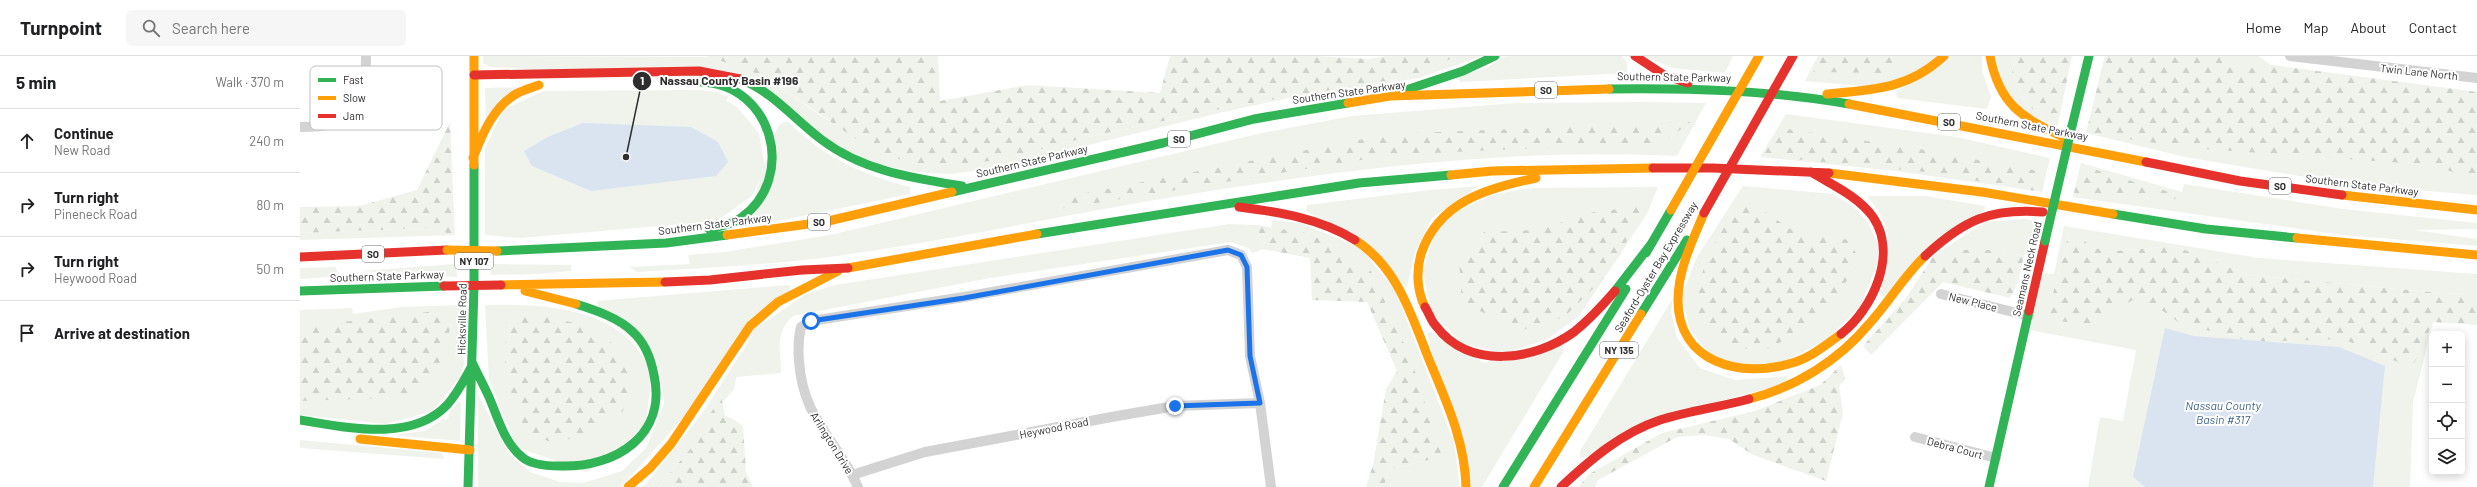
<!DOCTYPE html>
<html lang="en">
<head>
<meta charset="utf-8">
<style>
	:root { --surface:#fff; --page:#f6f6f6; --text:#202124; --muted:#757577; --line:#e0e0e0 }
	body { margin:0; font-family:Barlow,sans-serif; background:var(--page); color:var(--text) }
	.controls { position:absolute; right:12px; bottom:12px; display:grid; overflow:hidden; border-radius:6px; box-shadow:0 2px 10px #0003 }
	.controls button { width:36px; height:36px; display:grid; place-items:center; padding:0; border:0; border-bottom:1px solid var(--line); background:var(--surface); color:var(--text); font:20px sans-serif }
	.stop { position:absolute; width:12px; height:12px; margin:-9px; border:3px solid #1a73e8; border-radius:50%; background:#fff }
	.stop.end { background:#1a73e8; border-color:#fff; box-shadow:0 1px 4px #0008 }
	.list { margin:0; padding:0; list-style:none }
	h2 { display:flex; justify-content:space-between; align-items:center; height:52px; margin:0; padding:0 16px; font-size:17px }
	h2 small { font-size:13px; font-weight:400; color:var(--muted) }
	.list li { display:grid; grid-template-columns:26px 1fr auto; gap:12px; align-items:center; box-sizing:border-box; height:64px; padding:0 16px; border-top:1px solid var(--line) }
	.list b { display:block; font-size:15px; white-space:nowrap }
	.list p { margin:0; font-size:13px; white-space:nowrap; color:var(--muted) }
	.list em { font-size:13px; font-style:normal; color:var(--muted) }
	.icon { flex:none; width:22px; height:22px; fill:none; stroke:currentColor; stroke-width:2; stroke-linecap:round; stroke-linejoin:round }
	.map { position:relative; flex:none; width:2177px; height:431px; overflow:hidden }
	header { display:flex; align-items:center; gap:24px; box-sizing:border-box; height:56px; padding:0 20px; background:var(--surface); border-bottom:1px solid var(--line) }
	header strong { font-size:19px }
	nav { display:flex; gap:22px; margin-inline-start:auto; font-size:14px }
	.search { width:280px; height:36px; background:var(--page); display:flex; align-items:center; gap:10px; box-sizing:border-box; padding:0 14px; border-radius:6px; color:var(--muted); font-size:15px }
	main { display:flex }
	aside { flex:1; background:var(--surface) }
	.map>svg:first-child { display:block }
	.grass { fill:#eff3ec }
	.forest { fill:url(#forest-firs) }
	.water { fill:#d9e4f0 }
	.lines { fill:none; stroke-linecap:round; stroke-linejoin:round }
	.street { stroke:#d3d3d3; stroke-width:10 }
	.fast { stroke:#30b455; stroke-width:9 }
	.slow { stroke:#ff9f0a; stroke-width:9 }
	.jam { stroke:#e5322d; stroke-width:9 }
	.fast-bridge { stroke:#30b455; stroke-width:9 }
	.slow-bridge { stroke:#ff9f0a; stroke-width:9 }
	.jam-bridge { stroke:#e5322d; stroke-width:9 }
	.route { stroke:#1a73e8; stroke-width:5 }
	.labels { text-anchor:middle; stroke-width:4; stroke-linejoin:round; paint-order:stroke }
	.shield { fill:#fff; stroke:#6d6d6d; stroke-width:1 }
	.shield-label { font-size:10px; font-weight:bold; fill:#2e2e2e }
	.street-label { font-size:11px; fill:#2e2e2e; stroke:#fff }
	.water-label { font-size:12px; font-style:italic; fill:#41658b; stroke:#fff }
	.key { fill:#fff; stroke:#c0c0c0; stroke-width:1 }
	.key-label { font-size:11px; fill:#2e2e2e }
	.leader { fill:none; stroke:#2e2e2e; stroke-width:1.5 }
	.callout-dot { fill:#2e2e2e; stroke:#fff; stroke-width:1.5 }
	.mark-label { font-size:12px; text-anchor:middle; font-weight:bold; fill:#fff }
	.callout-label { font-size:12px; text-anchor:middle; font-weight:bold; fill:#2e2e2e; stroke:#fff; stroke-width:4; stroke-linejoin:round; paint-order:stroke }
</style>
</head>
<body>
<header>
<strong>Turnpoint</strong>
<div class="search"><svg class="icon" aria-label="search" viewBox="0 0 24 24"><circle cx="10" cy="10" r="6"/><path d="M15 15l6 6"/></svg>Search here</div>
<nav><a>Home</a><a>Map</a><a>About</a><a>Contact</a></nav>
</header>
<main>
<aside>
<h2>5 min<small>Walk · 370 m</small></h2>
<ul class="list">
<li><svg class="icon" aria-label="ahead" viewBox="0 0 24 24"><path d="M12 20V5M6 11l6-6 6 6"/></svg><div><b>Continue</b><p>New Road</p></div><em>240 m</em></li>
<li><svg class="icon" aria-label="right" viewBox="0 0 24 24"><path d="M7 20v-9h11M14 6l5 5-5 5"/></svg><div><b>Turn right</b><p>Pineneck Road</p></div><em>80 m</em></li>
<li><svg class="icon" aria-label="right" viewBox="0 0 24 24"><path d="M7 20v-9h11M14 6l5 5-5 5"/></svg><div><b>Turn right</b><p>Heywood Road</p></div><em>50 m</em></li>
<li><svg class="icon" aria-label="arrive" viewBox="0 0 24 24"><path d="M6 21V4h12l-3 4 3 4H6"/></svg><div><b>Arrive at destination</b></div></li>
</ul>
</aside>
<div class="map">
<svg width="2177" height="431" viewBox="0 0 2177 431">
	<defs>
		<pattern id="forest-firs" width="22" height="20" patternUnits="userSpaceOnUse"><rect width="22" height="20" fill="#eff3ec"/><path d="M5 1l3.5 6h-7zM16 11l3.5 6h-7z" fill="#cdd1cb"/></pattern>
	</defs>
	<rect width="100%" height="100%" fill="#fff"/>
	<path class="grass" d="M 183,0 L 414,1 L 464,20 L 527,64 L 700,104 L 792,80 L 939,49 L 1094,24 L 1129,15 L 1155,0 L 1183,0 L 1119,22 L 984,43 L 919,57 L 699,111 L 652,118 L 614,116 L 572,107 L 523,82 L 456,25 L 191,11 L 183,7 Z
		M 1206,0 L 1322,0 L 1327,7 L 1327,17 L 1160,26 L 1158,21 L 1188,11 Z
		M 1344,0 L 1433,0 L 1425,17 L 1372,12 Z
		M 1518,0 L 1638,0 L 1607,22 L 1572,31 L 1505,25 Z
		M 1651,0 L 1682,0 L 1682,15 L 1691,40 L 1687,53 L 1597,42 L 1596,36 Z
		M 1696,0 L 1715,0 L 1712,16 L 1727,50 L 1758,67 L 1757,70 L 1722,56 L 1702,29 Z
		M 1805,0 L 1958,0 L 1971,9 L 2177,36 L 2177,139 L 2053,129 L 1885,101 L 1786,77 Z
		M 222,31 L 186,63 L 185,32 Z
		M 399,34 L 416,36 L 429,41 L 426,45 L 437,51 L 459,77 L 465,112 L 453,139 L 417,165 L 220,182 L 185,179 L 185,92 L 204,53 L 244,35 Z
		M 1345,46 L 1406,47 L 1377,100 C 1200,91 1017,117 843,146 C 741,164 639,186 537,200 C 470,209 404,212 337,216 L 329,211 L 390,208 L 388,199 L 424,196 L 530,179 L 962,77 L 1052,60 L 1215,47 Z
		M 1486,58 L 1657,81 L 1750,102 L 1742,136 L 1596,115 L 1460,101 Z
		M 487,65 C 524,101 560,118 610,131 L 610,138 L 449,171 L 447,165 L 475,77 L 480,68 Z
		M 1781,107 L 1882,136 L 1884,128 L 2043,153 L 2177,167 L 2177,173 L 2114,174 L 2177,183 L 2177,190 L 2043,179 L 1773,141 Z
		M 1179,130 L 1132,162 L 1115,196 L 1107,231 L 1006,154 L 1007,149 L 1130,134 Z
		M 1443,130 L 1533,138 L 1553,150 L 1567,165 L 1578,188 L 1578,206 L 1560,251 L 1525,285 L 1481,307 L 1440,310 L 1411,299 L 1390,274 L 1382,239 L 1397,201 Z
		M 1358,131 L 1347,158 L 1279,260 L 1246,284 L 1205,297 L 1163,288 L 1131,256 L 1123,215 L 1135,176 L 1158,155 L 1192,139 L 1229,132 Z
		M 1567,140 L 1625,140 L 1685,150 L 1684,155 L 1584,241 L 1580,239 C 1588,193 1599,179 1567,140 Z
		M 1725,163 L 1735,165 L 1731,186 L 1724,200 C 1689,193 1669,193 1634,199 L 1686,166 Z
		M 973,164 L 1000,167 L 1059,191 L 1095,234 L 1154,386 L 1160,431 L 1083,431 L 1090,413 L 1142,401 L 1071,215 L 971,171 Z
		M 929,168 L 957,169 L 963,193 L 953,197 L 948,192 L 931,186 L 690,222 L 493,260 C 474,277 481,293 481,317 L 436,321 L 435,332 L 423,346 L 421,340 L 392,391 L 358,431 L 341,431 L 346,428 L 403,356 L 458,271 L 506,238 L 535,229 Z
		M 1764,170 L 1959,202 L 2177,218 L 2177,238 L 2141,237 L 1950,219 L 1874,190 L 1804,196 L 1769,178 L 1758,218 L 2133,266 L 2113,347 L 2110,431 L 1788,431 L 1800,361 L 1823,365 L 1836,294 L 1730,274 L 1742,217 L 1754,218 Z
		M 129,172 L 155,179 L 0,184 L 0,177 Z
		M 156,208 L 157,221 L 60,215 Z
		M 190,208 L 271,209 L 271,215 L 238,218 L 191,219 Z
		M 36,211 L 37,216 L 28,221 L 0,223 L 0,212 Z
		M 489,229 L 491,233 L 383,362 L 321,431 L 178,431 L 178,338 L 209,398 L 230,416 L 260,426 L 283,427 L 322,415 L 346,392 L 364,348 L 359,311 L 298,250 L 297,245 Z
		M 1373,242 L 1371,255 L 1377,282 L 1400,312 L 1435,324 L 1489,320 L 1482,329 L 1411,347 L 1284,402 L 1280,401 L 1280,395 Z
		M 162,249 L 164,309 L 160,321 L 133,355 L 86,368 L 0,359 L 0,254 L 52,252 L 53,258 L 102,251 Z
		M 185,249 C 243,247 326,251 350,315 C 353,323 346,362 345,373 L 287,416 L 217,391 L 189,324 Z
		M 1132,276 L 1184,307 L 1262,289 L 1264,295 L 1182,431 L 1170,431 L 1127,278 Z
		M 159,345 L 161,347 L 160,385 L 92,379 L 125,375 L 144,362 L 145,364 L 148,363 L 149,358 Z
		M 0,384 L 142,397 L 144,403 L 0,392 Z"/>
	<path class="forest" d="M 407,0 L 638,0 L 640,45 L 727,29 L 860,37 L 870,0 L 1016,0 L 1070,3 L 1085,0 L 1155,0 L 1129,15 L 1094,24 L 939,49 L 792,80 L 700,104 L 633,111 L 578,98 L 464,20 Z
		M 1523,0 L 1613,0 L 1586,17 L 1513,16 Z
		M 1715,0 L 1772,0 L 1758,67 L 1727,50 L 1712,16 Z
		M 1805,0 L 1928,0 L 1930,7 C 1945,11 1957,16 1971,9 L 2177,36 L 2177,124 L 2132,109 L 1890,92 L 1786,77 Z
		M 150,66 L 155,179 L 129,172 L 0,177 L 0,151 L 59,150 L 117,134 Z
		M 1391,66 L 1356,91 L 1280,90 L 1092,99 L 759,153 L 760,142 L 1089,78 Z
		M 1480,72 L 1614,92 L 1738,115 L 1736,135 L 1626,116 L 1463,100 Z
		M 1781,107 L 1804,117 L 1883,140 L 1872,144 L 1836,138 L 1773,141 Z
		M 1442,141 L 1492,174 L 1549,184 L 1560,205 L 1533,245 L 1473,292 L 1428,293 L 1393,263 L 1405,204 Z
		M 1342,150 L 1320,200 L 1299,227 L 1264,261 L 1222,274 L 1162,247 L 1159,205 L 1184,176 L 1237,174 L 1294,156 Z
		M 957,169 L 1012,178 L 1071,215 L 1111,303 L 1142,401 L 1090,413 L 1083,431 L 1066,431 L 1073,409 L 1086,333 L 1097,315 L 1067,246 L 1012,244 L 1010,202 L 963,193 Z
		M 1769,177 L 1804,196 L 1874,190 L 1950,219 L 2141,237 L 2177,238 L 2177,269 L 2133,266 L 2112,312 L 2043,283 L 1952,286 L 1879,267 L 1867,257 L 1833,244 L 1790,268 L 1746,264 Z
		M 1665,194 L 1692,194 L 1724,200 L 1718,227 L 1710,242 L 1643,226 L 1571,299 L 1563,290 L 1606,242 L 1634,199 Z
		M 136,255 L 154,260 L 134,324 L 118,338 L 87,342 L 0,345 L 0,268 L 33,267 Z
		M 206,258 L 250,261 L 286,270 L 313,288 L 330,322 L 323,355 L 290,376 L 256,387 L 227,379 L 205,319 Z
		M 1541,309 L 1545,322 L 1539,331 L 1543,357 L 1526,425 L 1453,399 L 1429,383 L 1404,379 L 1377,381 L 1298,424 L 1295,431 L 1278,431 L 1291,417 L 1362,377 L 1455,355 L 1520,329 Z
		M 421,339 L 425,359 L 443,369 L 446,416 L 453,431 L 358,431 L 392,391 Z"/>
	<path class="water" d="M 283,67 L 391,71 L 418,86 L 428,106 L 416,120 L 291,135 L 232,110 L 224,95 L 248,81 Z
		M 1865,272 L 1894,280 L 2039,291 L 2085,310 L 2073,431 L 1845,431 L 1833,421 Z"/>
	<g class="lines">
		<path class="street" d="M 1990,0 L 2177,22
			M 0,71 C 55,71 66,53 66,0
			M 1641,238 L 1729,260
			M 1615,381 L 1696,402
			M 552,419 L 625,396 L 817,360 L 875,350 L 960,347
			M 558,431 C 536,382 503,364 499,305 C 498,293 498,283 501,271 L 511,265 L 664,241 L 928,194 L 941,199 L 947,211 L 950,300 L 960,347 L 971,431"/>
		<path class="fast" d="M 440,23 C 472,35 495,64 522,84 C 563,115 613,122 662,130
			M 401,26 C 472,28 498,121 441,162 C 431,169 420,170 409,173
			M 1309,33 C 1390,32 1469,34 1549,48
			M 1103,35 L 1163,15 L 1195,0
			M 1772,70 L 1789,0
			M 652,136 L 863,87 L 954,63 L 1048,47
			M 1813,158 L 1906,173 L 1997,182
			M 737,178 L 1059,127 L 1151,119
			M 197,195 L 366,187 L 427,179
			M 1346,197 L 1371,154
			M 0,235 L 144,230
			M 1315,235 L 1352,187
			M 1341,258 L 1387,184
			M 173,308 C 178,319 184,330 189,341 C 198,362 204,386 222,401 C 231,409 250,410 260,410 C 316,412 367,379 354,319 C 351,303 345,287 333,276 C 319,262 295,254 276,248
			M 0,364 C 45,371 111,387 147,349 C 158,337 165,322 173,308
			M 168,431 L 174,230 L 174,109
			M 1203,431 L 1326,233
			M 1689,431 L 1729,255"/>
		<path class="slow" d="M 174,0 L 174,109
			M 1690,0 C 1699,48 1721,61 1763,81
			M 1527,38 C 1573,34 1609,33 1644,0
			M 1048,47 L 1090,40 L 1309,33
			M 1549,48 L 1846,106
			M 173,102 C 182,79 193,51 216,38 C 223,34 231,32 239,29
			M 1529,117 L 1682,136 L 1813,158
			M 1151,119 L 1192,115 L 1353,112
			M 2042,139 L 2177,154
			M 1404,157 C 1393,184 1378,213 1378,244 C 1378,307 1441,323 1492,307 C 1510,302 1526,289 1541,278
			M 427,179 L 524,166 L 652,136
			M 1997,182 L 2177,199
			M 1055,184 C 1098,211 1112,261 1130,306 C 1147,347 1165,386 1166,431
			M 548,212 L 737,178
			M 201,229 L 365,226
			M 225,235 L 276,248
			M 1125,251 C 1117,235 1116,215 1121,198 C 1138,146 1187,132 1236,122
			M 1449,343 C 1496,331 1538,305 1569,268 C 1589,246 1604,220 1625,200
			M 60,383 L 170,394
			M 328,431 L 350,412 L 371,388 L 450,270 L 478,246 L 538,215
			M 1234,431 L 1341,258"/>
		<path class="jam" d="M 1335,0 L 1364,19 L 1388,27
			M 174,19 L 399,15 L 440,23
			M 1846,106 L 1940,125 L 2042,139
			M 1353,112 L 1413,112 L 1529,117
			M 1511,116 C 1532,129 1558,140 1573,161 C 1598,198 1573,253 1541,278
			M 939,151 C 979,156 1019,162 1055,184
			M 1625,200 C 1664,164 1690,152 1743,156
			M 0,201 L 147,194
			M 365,226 L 410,224 L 502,214 L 548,212
			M 1125,251 C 1129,257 1131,265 1136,270 C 1169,314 1234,305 1274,276 C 1289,264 1302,250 1315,235
			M 1729,255 L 1745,185
			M 1261,431 C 1290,404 1321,377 1360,364 C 1389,355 1420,351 1449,343"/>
		<path class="fast-bridge" d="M 1745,185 L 1772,70"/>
		<path class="slow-bridge" d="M 1371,154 L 1459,0
			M 147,194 L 197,195"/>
		<path class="jam-bridge" d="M 1404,157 L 1493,0
			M 144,230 L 201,229"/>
	</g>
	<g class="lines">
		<path class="route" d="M 511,265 L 664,242 L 928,194 L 941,199 L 947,211 L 950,300 L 960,347 L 875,350"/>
	</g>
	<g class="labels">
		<g class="shield">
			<rect x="1235" y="26" width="22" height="16" rx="3"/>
			<rect x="1638" y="58" width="22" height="16" rx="3"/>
			<rect x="868" y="75" width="22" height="16" rx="3"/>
			<rect x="1969" y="122" width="22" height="16" rx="3"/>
			<rect x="508" y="158" width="22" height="16" rx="3"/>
			<rect x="62" y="190" width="22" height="16" rx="3"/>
			<rect x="155" y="197" width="38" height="16" rx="3"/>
			<rect x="1300" y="286" width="38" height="16" rx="3"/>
		</g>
		<g class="shield-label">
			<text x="1246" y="38">SO</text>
			<text x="1649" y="70">SO</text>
			<text x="879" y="87">SO</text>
			<text x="1980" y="134">SO</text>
			<text x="519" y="170">SO</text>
			<text x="73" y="202">SO</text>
			<text x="174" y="209">NY 107</text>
			<text x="1319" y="298">NY 135</text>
		</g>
		<g class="street-label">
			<text transform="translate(2119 16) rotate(6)" y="4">Twin Lane North</text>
			<text transform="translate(1374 21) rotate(1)" y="4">Southern State Parkway</text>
			<text transform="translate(1049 36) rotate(-8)" y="4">Southern State Parkway</text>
			<text transform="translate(1732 70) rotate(11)" y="4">Southern State Parkway</text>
			<text transform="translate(732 105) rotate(-13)" y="4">Southern State Parkway</text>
			<text transform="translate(2062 129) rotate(7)" y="4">Southern State Parkway</text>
			<text transform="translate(415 168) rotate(-7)" y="4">Southern State Parkway</text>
			<text transform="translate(1356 211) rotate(-59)" y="4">Seaford-Oyster Bay Expressway</text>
			<text transform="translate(1727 213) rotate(-77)" y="4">Seamans Neck Road</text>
			<text transform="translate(87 220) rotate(-2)" y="4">Southern State Parkway</text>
			<text transform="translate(1673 246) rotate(14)" y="4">New Place</text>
			<text transform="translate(162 263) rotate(-89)" y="4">Hicksville Road</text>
			<text transform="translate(754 372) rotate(-11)" y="4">Heywood Road</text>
			<text transform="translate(532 387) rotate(58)" y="4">Arlington Drive</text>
			<text transform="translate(1655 392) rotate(15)" y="4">Debra Court</text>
		</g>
		<g class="water-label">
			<text x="1923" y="354">Nassau County<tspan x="1923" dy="14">Basin #317</tspan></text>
		</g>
	</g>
	<rect x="10" y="10" width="132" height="64" rx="6" class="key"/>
	<rect x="18" y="22" width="18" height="4" fill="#30b455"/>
	<rect x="18" y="40" width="18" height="4" fill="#ff9f0a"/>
	<rect x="18" y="58" width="18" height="4" fill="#e5322d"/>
	<g class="key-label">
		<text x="43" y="28">Fast</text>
		<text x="43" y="46">Slow</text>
		<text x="43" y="64">Jam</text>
	</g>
	<path class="leader" d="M326 101L342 25"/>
	<g class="callout-dot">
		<circle cx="326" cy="101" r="4"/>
		<circle cx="342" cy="25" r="10"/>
	</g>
	<g class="mark-label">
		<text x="342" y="29">1</text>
	</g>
	<g class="callout-label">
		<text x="429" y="29">Nassau County Basin #196</text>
	</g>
</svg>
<div class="controls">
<button>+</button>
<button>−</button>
<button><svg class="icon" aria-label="locate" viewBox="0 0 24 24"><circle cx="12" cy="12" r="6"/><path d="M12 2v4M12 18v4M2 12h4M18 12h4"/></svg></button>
<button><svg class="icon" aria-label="layers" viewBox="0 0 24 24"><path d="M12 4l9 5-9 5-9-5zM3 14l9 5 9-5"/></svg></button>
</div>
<div class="stop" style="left:511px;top:265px"></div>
<div class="stop end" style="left:875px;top:350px"></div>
</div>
</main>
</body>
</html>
